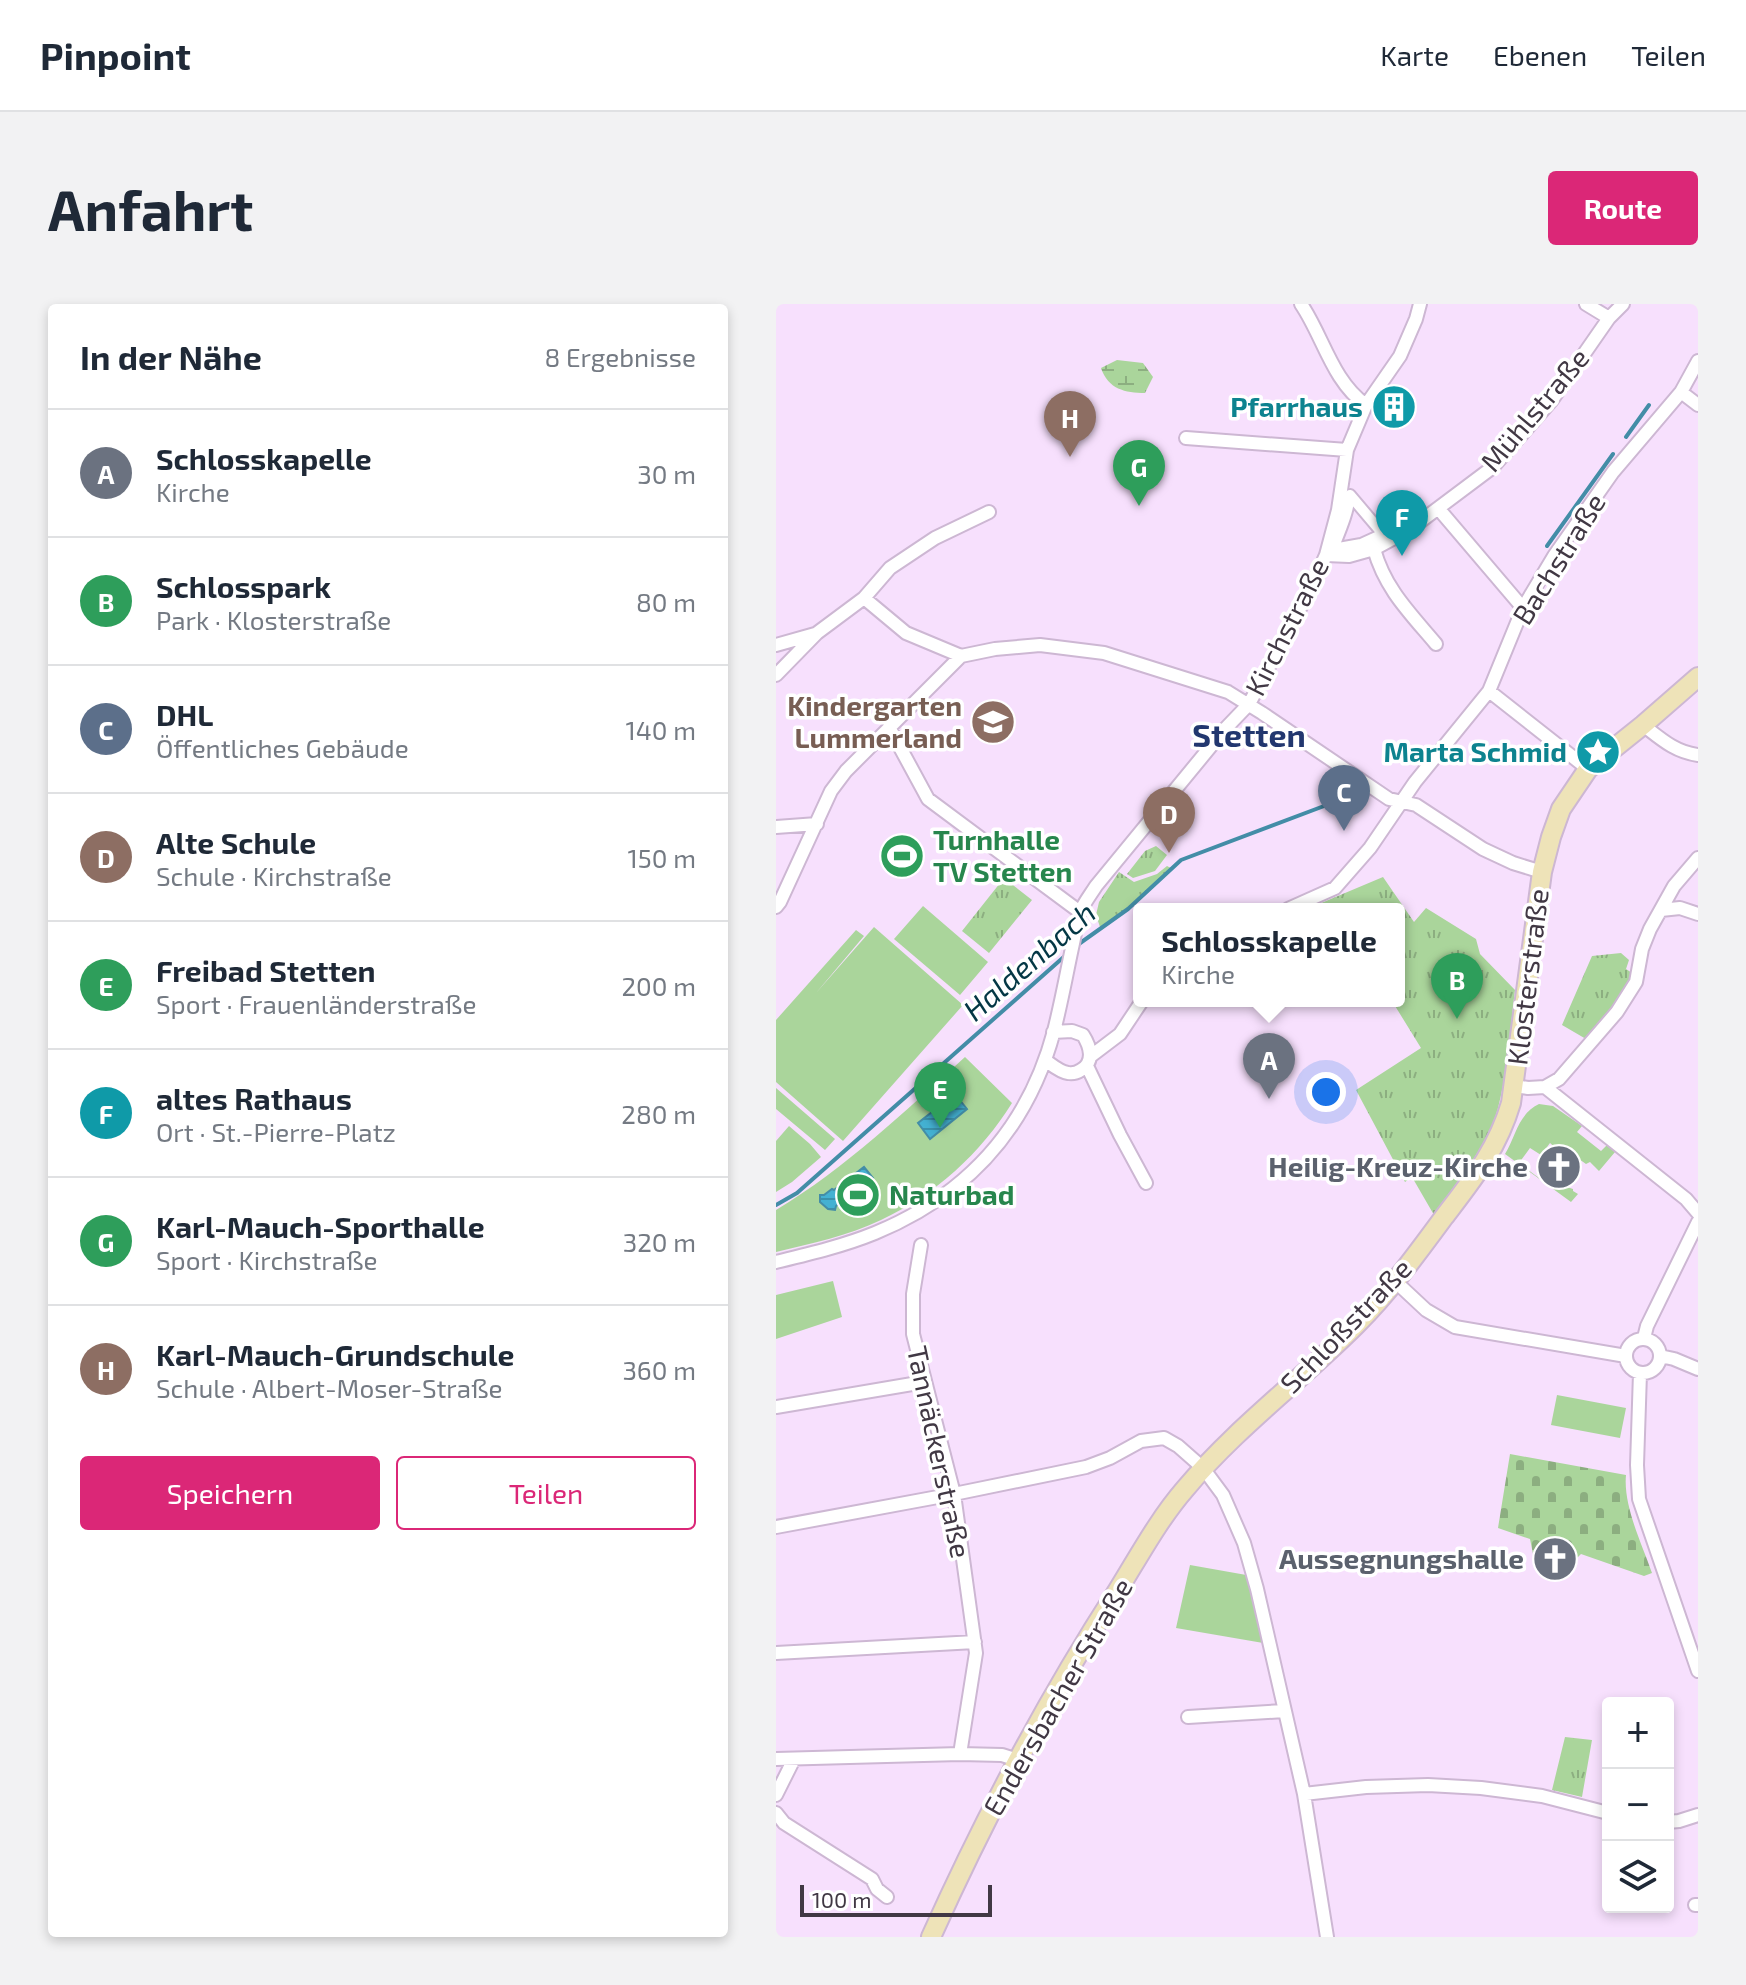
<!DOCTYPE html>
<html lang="de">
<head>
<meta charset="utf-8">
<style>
	:root { --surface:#fff; --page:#f2f2f3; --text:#1f2937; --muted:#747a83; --line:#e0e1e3; --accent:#db2777 }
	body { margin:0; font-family:"Exo 2",sans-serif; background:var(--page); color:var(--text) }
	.controls { position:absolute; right:24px; bottom:24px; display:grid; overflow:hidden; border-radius:8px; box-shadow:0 4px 12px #0003 }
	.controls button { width:72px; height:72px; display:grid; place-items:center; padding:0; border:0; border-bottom:2px solid var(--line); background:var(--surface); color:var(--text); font:40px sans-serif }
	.scale { position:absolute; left:24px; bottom:20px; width:192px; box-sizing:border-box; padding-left:8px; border:4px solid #413844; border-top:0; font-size:22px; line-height:28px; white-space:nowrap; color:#413844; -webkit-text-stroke:6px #fff; paint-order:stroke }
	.you { position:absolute; left:550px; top:788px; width:28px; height:28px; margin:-20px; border:6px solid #fff; border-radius:50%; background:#1a73e8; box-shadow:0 0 0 12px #1a73e833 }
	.badge { display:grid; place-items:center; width:52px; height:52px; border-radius:50%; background:var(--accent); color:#fff; font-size:26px; font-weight:700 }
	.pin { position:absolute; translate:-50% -66px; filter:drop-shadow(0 2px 4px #0008) }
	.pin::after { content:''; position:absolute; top:42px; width:28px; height:24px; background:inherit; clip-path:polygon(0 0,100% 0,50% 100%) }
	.popup { position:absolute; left:357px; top:599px; width:272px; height:104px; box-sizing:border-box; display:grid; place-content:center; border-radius:8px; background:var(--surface); filter:drop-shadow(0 2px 6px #0005); font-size:26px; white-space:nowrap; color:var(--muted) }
	.popup b { font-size:30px; color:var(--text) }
	.popup::after { content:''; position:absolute; left:50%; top:100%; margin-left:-16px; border:16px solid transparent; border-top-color:var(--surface) }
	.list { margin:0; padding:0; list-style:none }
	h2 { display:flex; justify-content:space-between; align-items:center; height:104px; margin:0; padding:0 32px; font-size:34px }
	h2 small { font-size:26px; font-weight:400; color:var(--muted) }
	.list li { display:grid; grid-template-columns:52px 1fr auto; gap:24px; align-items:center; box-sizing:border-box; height:128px; padding:0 32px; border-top:2px solid var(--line) }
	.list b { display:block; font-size:30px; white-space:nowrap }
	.list p { margin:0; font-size:26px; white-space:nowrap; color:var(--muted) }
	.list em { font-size:26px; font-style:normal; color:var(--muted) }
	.actions { display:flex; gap:16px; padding:24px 32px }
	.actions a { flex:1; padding:18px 0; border:2px solid var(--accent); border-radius:8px; text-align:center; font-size:28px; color:var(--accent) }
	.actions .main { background:var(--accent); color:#fff }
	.icon { flex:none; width:44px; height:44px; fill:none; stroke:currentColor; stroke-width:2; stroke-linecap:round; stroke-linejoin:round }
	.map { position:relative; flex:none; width:922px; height:1633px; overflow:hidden; border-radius:8px }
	header { display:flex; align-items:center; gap:48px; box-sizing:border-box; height:112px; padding:0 40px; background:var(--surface); border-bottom:2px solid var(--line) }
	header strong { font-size:38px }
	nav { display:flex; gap:44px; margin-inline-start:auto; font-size:28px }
	.intro { display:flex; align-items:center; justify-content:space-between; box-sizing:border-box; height:192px; padding:0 48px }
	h1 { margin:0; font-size:56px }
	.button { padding:20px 36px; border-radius:8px; background:var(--accent); color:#fff; font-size:28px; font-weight:700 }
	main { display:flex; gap:48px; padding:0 48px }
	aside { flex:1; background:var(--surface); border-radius:8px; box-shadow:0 4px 12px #0003 }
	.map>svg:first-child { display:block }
	.grass { fill:#aad59b }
	.wetland { fill:url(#wetland-marsh) }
	.cemetery { fill:url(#cemetery-stones) }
	.park { fill:url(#park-tufts) }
	.water { fill:url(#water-rules); stroke:#438da7; stroke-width:2 }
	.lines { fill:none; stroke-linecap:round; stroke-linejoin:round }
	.stream { stroke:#438da7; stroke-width:4 }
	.pedestrian-casing { stroke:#cdb7d3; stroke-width:14 }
	.minor-casing { stroke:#cdb7d3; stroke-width:16 }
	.secondary-casing { stroke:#cdb7d3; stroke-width:22 }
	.pedestrian { stroke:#fff; stroke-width:10 }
	.minor { stroke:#fff; stroke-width:12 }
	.secondary { stroke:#eee3b8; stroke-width:18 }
	.labels { text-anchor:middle; stroke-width:7; stroke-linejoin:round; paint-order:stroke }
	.culture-label { font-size:28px; font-weight:bold; fill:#0d838f; stroke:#fff; text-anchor:end }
	.street-label { font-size:28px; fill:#413844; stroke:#fff }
	.education-label { font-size:28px; font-weight:bold; fill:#785e54; stroke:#fff; text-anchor:end }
	.leisure-label { font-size:28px; font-weight:bold; fill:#27864d; stroke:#fff; text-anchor:start }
	.worship-label { font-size:28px; font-weight:bold; fill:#5b616d; stroke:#fff; text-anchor:end }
	.water-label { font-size:30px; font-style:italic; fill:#043745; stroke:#fff }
	.quarter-label { font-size:32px; font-weight:bold; fill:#22376f; stroke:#fff }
</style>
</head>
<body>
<header>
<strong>Pinpoint</strong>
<nav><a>Karte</a><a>Ebenen</a><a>Teilen</a></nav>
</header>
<div class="intro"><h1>Anfahrt</h1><a class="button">Route</a></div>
<main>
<aside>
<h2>In der Nähe<small>8 Ergebnisse</small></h2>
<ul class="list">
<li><span class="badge" style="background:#6b7280">A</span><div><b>Schlosskapelle</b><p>Kirche</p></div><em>30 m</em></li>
<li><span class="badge" style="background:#2e9e5b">B</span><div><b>Schlosspark</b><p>Park · Klosterstraße</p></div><em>80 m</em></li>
<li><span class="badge" style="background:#5c6f8a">C</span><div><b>DHL</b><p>Öffentliches Gebäude</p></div><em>140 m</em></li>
<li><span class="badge" style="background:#8d6e63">D</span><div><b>Alte Schule</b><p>Schule · Kirchstraße</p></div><em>150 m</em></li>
<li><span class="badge" style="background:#2e9e5b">E</span><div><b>Freibad Stetten</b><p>Sport · Frauenländerstraße</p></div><em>200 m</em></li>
<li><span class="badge" style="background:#0f9aa8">F</span><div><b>altes Rathaus</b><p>Ort · St.-Pierre-Platz</p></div><em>280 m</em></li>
<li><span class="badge" style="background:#2e9e5b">G</span><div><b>Karl-Mauch-Sporthalle</b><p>Sport · Kirchstraße</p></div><em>320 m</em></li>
<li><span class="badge" style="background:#8d6e63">H</span><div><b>Karl-Mauch-Grundschule</b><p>Schule · Albert-Moser-Straße</p></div><em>360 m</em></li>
</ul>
<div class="actions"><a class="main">Speichern</a><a>Teilen</a></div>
</aside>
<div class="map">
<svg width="922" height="1633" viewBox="0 0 922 1633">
	<defs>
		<pattern id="wetland-marsh" width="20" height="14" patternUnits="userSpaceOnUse" patternTransform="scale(2)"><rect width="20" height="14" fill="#aad59b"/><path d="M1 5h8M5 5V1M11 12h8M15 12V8" fill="none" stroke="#8cae80"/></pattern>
		<pattern id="cemetery-stones" width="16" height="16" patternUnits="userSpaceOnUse" patternTransform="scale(2)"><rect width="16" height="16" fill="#aad59b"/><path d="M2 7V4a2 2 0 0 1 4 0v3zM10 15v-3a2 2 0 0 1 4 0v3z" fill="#8cae80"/></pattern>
		<pattern id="park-tufts" width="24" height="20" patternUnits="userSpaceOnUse" patternTransform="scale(2)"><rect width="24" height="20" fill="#aad59b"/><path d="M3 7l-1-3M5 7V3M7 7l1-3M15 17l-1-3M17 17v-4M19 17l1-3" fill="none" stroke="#8cae80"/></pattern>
		<pattern id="water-rules" width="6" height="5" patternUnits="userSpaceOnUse" patternTransform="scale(2)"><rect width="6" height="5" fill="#44b1d2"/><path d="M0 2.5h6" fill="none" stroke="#3a91ac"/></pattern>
	</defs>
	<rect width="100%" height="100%" fill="#f7e0fd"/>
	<path class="grass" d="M 147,602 L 212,658 L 184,691 L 118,635 Z
		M 98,623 L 187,701 L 67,837 L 0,778 L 0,716 L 80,626 L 88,632 L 40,689 Z
		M 189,753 L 236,799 C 205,849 159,891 105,916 C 72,932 36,939 0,948 L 0,906 C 70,864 129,807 189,753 Z
		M 0,784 L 59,835 L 49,846 L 0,805 Z
		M 763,800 L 777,802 L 806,822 L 801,828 L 825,847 L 831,841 L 839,848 L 823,867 L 814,858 L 810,860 L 786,843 L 783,847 L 774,839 L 765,851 L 754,844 L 743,859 L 763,874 L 770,865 L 791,883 L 797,885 L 797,887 L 802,890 L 795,898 L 729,850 C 740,832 742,810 763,800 Z
		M 13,822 L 34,840 L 45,853 L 16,878 L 0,888 L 0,837 Z
		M 57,977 L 66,1013 L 0,1035 L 0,991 Z
		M 781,1091 L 850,1104 L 844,1134 L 775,1121 Z
		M 414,1261 L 476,1272 L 493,1340 L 400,1324 Z"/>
	<path class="wetland" d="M 341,56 L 367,59 L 377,73 L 369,89 C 349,89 332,85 325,64 Z"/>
	<path class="cemetery" d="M 734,1150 L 850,1171 C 847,1202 866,1240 876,1269 L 868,1272 L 805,1250 L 784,1271 L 760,1265 L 754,1235 L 722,1224 Z"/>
	<path class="park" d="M 380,542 L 391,551 L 379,567 L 357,574 L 351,570 L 369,547 Z
		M 391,562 L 397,565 L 364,596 L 325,626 L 320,611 L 323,598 L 343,568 L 358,578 L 381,570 Z
		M 607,573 L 638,618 L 650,604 L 700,635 L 704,650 L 739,686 C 734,725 732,766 722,804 C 711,843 681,878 658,911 L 636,873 L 629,878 L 580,786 L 645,744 L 616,697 L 623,697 L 623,605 L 531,605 Z
		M 228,574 L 256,596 L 213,649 L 186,627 Z
		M 845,649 L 853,656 L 850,665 L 856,669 L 847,689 L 810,735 L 786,721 L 816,652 Z
		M 789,1433 L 816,1436 L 806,1493 L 776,1486 Z"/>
	<path class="water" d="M 179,790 L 191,805 L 154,835 L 142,819 Z
		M 88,863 L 97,874 L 60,902 L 59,906 L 52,905 L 44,898 L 44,891 L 48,891 L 56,885 L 58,886 Z"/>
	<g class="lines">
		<path class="stream" d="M 850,133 L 873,101
			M 771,242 L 837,150
			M 300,642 L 352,605 L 405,556 L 564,496
			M 0,901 L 21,889 L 290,651"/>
		<g class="pedestrian-casing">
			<path id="pedestrian" d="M 574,191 L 607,230 L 585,240 L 557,245 C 564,227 572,210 574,191 Z"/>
		</g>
		<g class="minor-casing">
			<path id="minor" d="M 525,0 C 547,32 556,77 590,101
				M 810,0 L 833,14
				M 905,88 L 922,101
				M 410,134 L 571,146
				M 667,210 L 747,304
				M 598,245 C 609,285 634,309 660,340
				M 550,251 L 573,252 L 598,245 L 633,226 L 717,163 L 776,96 L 833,14 L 847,0
				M 88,294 L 130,329 L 185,352 L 219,345 L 264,341 L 328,349 L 452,388 L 486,409 L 613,495 L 640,501 L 707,545 L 737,559 L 766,568
				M 0,341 L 39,330
				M 0,371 L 41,329 L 88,294 L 114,264 L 159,234 L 213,208
				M 713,387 L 812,465
				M 867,421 C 885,435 899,448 922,451
				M 113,423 L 152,495 L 304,608
				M 0,523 L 41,520
				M 0,603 L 4,598 L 55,487 L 70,467 L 185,352
				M 512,605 L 559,584 L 594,544 L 639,478 L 713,387 L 747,304 L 778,252 L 837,168 L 905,88 L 922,57
				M 885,606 L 904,604 L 922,610
				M 315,752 L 344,730 L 366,697
				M 269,756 C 276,761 284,768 292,769 C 297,770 302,768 305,766 C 319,758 314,742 307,731 L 296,727 L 277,728
				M 311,762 L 344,831 L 370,879
				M 738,782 L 752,784 L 769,783 L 910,895 L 922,909
				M 769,783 L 783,775 L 841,708 L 860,678 L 866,645 L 874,625 L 898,582 L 922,554
				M 145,941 L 137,990 L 137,1030 L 178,1190 L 200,1349 L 184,1450
				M 0,958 C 33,950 67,942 99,929 C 191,891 252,824 278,727 C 285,700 290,672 296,644 C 299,632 300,619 304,608 C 308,599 315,590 320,582 L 449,425 L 473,400 L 537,280 L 550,251 L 562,206 L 571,146 L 590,101 L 624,52 L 640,15 L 644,0
				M 620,978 L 650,1006 L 679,1023 L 850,1052
				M 868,1034 L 871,1022 L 922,918
				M850 1052a17 17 0 1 1 34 0a17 17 0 1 1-34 0Z
				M 884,1052 L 898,1055 L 922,1065
				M 864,1069 L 861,1161 L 863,1195 L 922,1367
				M 0,1103 L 148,1078
				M 0,1223 L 178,1190 L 310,1163 L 334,1154 L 365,1137 L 388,1134 L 402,1142 L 427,1164 L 447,1191 L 468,1239 L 481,1285 L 528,1490 L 551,1633
				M 0,1349 L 199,1338
				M 412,1413 L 508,1407
				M 0,1455 L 184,1450 L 226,1451 L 242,1456
				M 528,1490 L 590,1483 L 652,1481 L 705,1484 L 766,1492 L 832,1509
				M 0,1491 L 18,1455
				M 0,1509 L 8,1519 L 96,1575 L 101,1585 L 111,1593
				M 892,1518 L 903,1517 L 922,1511
				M 919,1601 L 922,1601"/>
		</g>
		<g class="secondary-casing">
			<path id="secondary" d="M 155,1633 C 209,1513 271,1396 342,1286 C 363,1252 383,1215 409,1185 C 460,1124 524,1077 580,1021 C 613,988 640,951 668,913 C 697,875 721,846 735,799 L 766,568 L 775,533 L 785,505 L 812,465 L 867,421 L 922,373"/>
		</g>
		<use href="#pedestrian" class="pedestrian"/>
		<use href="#minor" class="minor"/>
		<use href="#secondary" class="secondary"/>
	</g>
	<defs>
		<g id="building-disc" transform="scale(2.3)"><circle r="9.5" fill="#0f9aa8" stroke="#fff"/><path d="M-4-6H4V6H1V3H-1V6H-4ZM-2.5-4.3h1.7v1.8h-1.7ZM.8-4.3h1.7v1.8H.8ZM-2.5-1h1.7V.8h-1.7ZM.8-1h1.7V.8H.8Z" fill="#fff"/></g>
		<g id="school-disc" transform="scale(2.3)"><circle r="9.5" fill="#8d6e63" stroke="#fff"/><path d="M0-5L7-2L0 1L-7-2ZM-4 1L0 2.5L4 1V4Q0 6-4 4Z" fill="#fff"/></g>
		<g id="sight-disc" transform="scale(2.3)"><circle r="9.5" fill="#0f9aa8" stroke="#fff"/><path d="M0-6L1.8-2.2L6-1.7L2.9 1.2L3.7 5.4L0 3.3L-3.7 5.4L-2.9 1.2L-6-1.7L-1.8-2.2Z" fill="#fff"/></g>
		<g id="stadium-disc" transform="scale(2.3)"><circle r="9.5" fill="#2e9e5b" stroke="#fff"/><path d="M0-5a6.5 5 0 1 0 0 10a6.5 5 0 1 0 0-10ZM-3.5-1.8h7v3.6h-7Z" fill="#fff"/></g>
		<g id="church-disc" transform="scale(2.3)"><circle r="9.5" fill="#6b7280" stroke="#fff"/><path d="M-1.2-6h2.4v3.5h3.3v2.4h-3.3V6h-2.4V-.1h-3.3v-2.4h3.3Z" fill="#fff"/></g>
	</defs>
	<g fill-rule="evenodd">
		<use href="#building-disc" x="618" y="103"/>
		<use href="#school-disc" x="217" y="418"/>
		<use href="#sight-disc" x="822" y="448"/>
		<use href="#stadium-disc" x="126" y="552"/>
		<use href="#church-disc" x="783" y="863"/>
		<use href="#stadium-disc" x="82" y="891"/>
		<use href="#church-disc" x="779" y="1255"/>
	</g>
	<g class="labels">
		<g class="culture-label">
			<text x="587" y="113">Pfarrhaus</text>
			<text x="791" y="458">Marta Schmid</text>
		</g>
		<g class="street-label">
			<text transform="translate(759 106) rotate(-50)" y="10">Mühlstraße</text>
			<text transform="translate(783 255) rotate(-58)" y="10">Bachstraße</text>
			<text transform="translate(511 323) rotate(-63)" y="10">Kirchstraße</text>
			<text transform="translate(752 673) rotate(-83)" y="10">Klosterstraße</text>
			<text transform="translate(570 1022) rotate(-46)" y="10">Schloßstraße</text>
			<text transform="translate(163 1148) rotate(78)" y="10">Tannäckerstraße</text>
			<text transform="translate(282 1393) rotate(-60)" y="10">Endersbacher Straße</text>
		</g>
		<g class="education-label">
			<text x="186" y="412">Kindergarten<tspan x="186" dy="32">Lummerland</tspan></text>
		</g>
		<g class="leisure-label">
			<text x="157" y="546">Turnhalle<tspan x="157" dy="32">TV Stetten</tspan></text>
			<text x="113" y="901">Naturbad</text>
		</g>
		<g class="worship-label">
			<text x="752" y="873">Heilig-Kreuz-Kirche</text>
			<text x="748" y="1265">Aussegnungshalle</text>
		</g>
		<g class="water-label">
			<text transform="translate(254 658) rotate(-41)" y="10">Haldenbach</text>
		</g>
		<g class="quarter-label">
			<text x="473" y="443">Stetten</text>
		</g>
	</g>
</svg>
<div class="controls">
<button>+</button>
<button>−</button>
<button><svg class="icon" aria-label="layers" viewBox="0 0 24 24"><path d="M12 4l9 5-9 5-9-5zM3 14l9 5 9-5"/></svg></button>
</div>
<div class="scale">100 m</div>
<div class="you"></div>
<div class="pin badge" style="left:493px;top:795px;background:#6b7280">A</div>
<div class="popup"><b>Schlosskapelle</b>Kirche</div>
<div class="pin badge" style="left:681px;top:715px;background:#2e9e5b">B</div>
<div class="pin badge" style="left:568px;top:527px;background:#5c6f8a">C</div>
<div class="pin badge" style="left:393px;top:549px;background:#8d6e63">D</div>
<div class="pin badge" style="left:164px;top:824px;background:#2e9e5b">E</div>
<div class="pin badge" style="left:626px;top:252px;background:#0f9aa8">F</div>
<div class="pin badge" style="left:363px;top:202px;background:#2e9e5b">G</div>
<div class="pin badge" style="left:294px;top:153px;background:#8d6e63">H</div>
</div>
</main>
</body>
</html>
